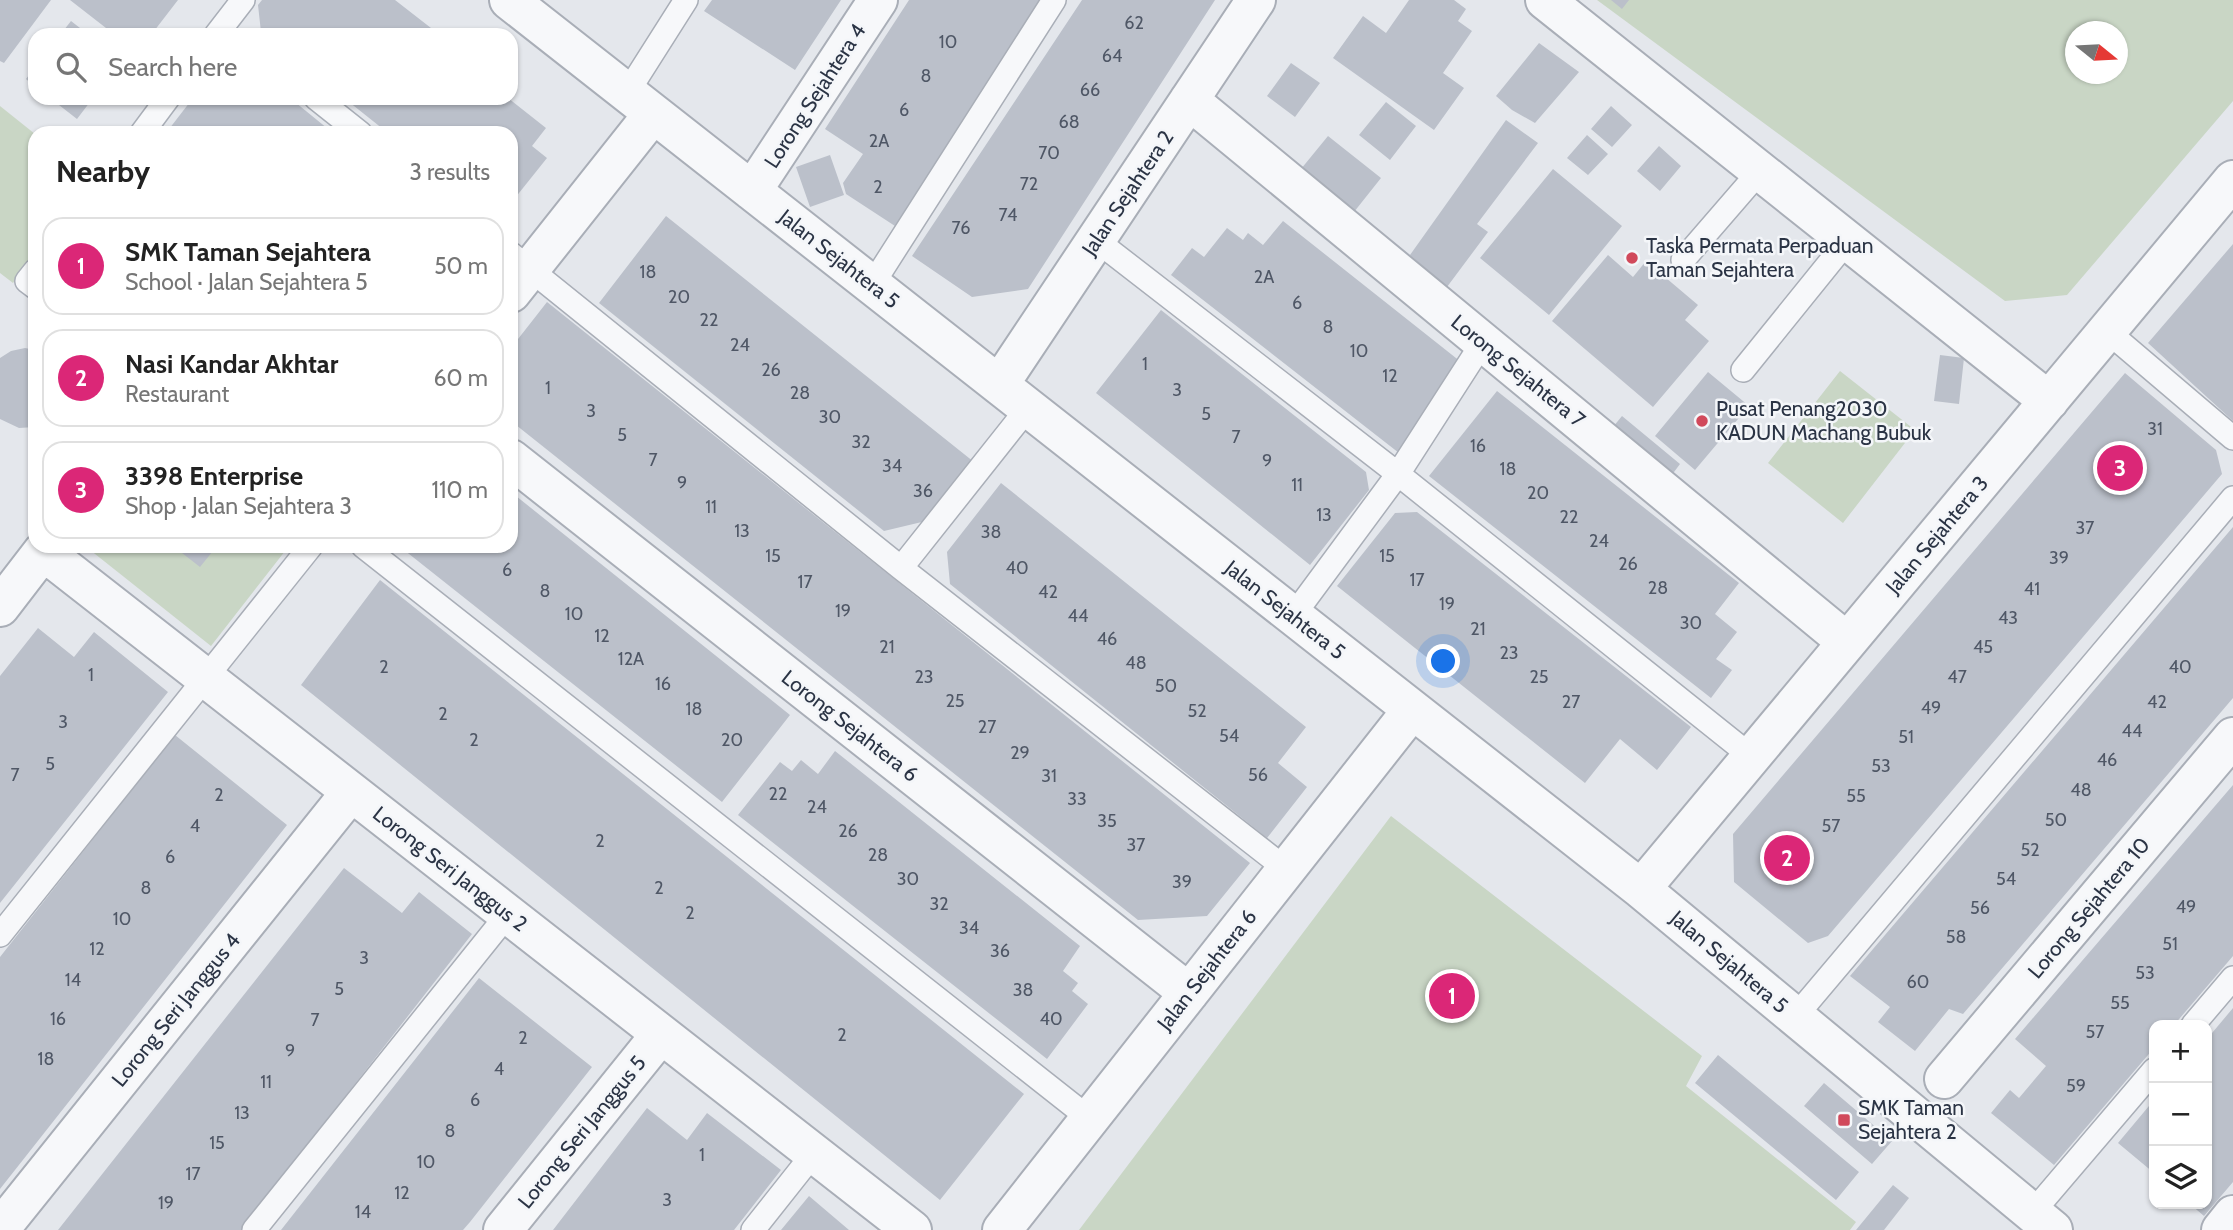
<!DOCTYPE html>
<html lang="en">
<head>
<meta charset="utf-8">
<style>
	:root { --surface:#fff; --page:#f2f2f2; --text:#222; --muted:#767676; --line:#e0e0e0; --accent:#db2777 }
	body { margin:0; font-family:Cabin,sans-serif; background:var(--page); color:var(--text) }
	.controls { position:absolute; right:21px; bottom:21px; display:grid; overflow:hidden; border-radius:14px; box-shadow:0 2px 5px #0004 }
	.controls button { width:63px; height:63px; display:grid; place-items:center; padding:0; border:0; border-bottom:2px solid var(--line); background:var(--surface); color:var(--text); font:35px sans-serif }
	.compass { position:absolute; left:2065px; top:21px; width:63px; height:63px; border-radius:50%; background:var(--surface); box-shadow:0 2px 5px #0004; rotate:108deg }
	.you { position:absolute; left:1444px; top:662px; width:24px; height:24px; margin:-18px; border:5px solid #fff; border-radius:50%; background:#1a73e8; box-shadow:0 0 0 10px #1a73e833 }
	.badge { display:grid; place-items:center; width:46px; height:46px; border-radius:50%; background:var(--accent); color:#fff; font-size:23px; font-weight:700 }
	.pin { position:absolute; translate:-50% -50%; border:4px solid #fff; box-shadow:0 2px 7px #0006 }
	.list { margin:0; padding:0; list-style:none }
	h2 { display:flex; justify-content:space-between; align-items:center; height:91px; margin:0; padding:0 28px; font-size:30px }
	h2 small { font-size:23px; font-weight:400; color:var(--muted) }
	.list li { display:grid; grid-template-columns:46px 1fr auto; gap:21px; align-items:center; box-sizing:border-box; height:98px; margin:0 14px 14px; padding:0 14px; border:2px solid var(--line); border-radius:21px }
	.list b { display:block; font-size:26px; white-space:nowrap }
	.list p { margin:0; font-size:23px; white-space:nowrap; color:var(--muted) }
	.list em { font-size:23px; font-style:normal; color:var(--muted) }
	.icon { flex:none; width:38px; height:38px; fill:none; stroke:currentColor; stroke-width:2; stroke-linecap:round; stroke-linejoin:round }
	.map { position:relative; flex:none; width:2233px; height:1230px; overflow:hidden }
	.search { position:absolute; background:var(--surface); box-shadow:0 2px 5px #0004; left:28px; top:28px; width:490px; height:77px; display:flex; align-items:center; gap:18px; box-sizing:border-box; padding:0 24px; border-radius:21px; color:var(--muted); font-size:26px }
	.panel { position:absolute; background:var(--surface); box-shadow:0 2px 5px #0004; left:28px; top:126px; width:490px; height:427px; border-radius:21px }
	.map>svg:first-child { display:block }
	.green { fill:#c9d6c5; fill-rule:evenodd }
	.building { fill:#bbc0ca }
	.lines { fill:none; stroke-linecap:round; stroke-linejoin:round }
	.service-casing { stroke:#a9aeb7; stroke-width:26 }
	.minor-casing { stroke:#a9aeb7; stroke-width:42 }
	.service { stroke:#f7f8fa; stroke-width:23 }
	.minor { stroke:#f7f8fa; stroke-width:38 }
	.poi-dot { fill:#d1495b; stroke:#f4f6f9; stroke-width:2.5 }
	.labels { text-anchor:middle; stroke-width:5; stroke-linejoin:round; paint-order:stroke }
	.number-label { font-size:18px; fill:#4f5766 }
	.street-label { font-size:21px; fill:#2b3445; stroke:#f4f6f9 }
	.poi-label { font-size:21px; fill:#2b3445; stroke:#f4f6f9; text-anchor:start }
</style>
</head>
<body>
<div class="map">
<svg width="2233" height="1230" viewBox="0 0 2233 1230">
	<rect width="100%" height="100%" fill="#e4e7ec"/>
	<path class="green" d="M 1597,0 L 2233,0 L 2233,101 L 2067,295 L 2005,301 ZM 2076,32 L 2118,32 L 2118,74 L 2076,74 Z
		M 0,106 L 35,134 L 35,253 L 13,283 L 0,273 Z
		M 1840,371 L 1915,430 L 1843,523 L 1768,463 Z
		M 85,546 L 289,546 L 211,646 Z
		M 1391,816 L 1702,1056 L 1686,1086 L 1856,1222 L 1850,1230 L 1079,1230 Z"/>
	<path class="building" d="M 0,0 L 51,0 L 4,63 L 0,61 Z
		M 70,0 L 178,0 L 151,35 L 115,35 Z
		M 262,0 L 395,0 L 440,35 L 265,35 L 261,32 L 258,5 Z
		M 712,0 L 841,0 L 795,70 L 704,11 Z
		M 909,0 L 1042,0 L 895,226 L 846,194 L 843,183 L 863,154 L 825,129 Z
		M 1082,0 L 1215,0 L 1028,289 L 972,297 L 912,256 Z
		M 1409,0 L 1454,0 L 1466,9 L 1458,21 L 1472,31 L 1443,73 L 1464,88 L 1434,130 L 1333,58 L 1363,16 L 1386,33 Z
		M 1611,0 L 1629,0 L 1622,9 Z
		M 71,21 L 89,35 L 60,35 Z
		M 1539,43 L 1579,72 L 1535,123 L 1512,110 L 1496,96 Z
		M 1291,63 L 1320,83 L 1295,117 L 1267,96 Z
		M 35,67 L 35,87 L 26,79 Z
		M 50,98 L 93,98 L 77,119 Z
		M 193,98 L 290,98 L 333,133 L 166,133 Z
		M 344,98 L 508,98 L 546,128 L 532,146 L 547,158 L 511,203 L 511,133 L 388,133 Z
		M 1386,102 L 1416,126 L 1390,160 L 1359,135 Z
		M 1611,106 L 1632,125 L 1612,147 L 1591,129 Z
		M 1506,120 L 1538,143 L 1477,224 L 1488,232 L 1447,287 L 1410,255 Z
		M 1587,135 L 1608,154 L 1588,175 L 1567,158 Z
		M 1328,136 L 1381,178 L 1354,212 L 1301,169 Z
		M 1659,146 L 1681,166 L 1660,191 L 1637,171 Z
		M 830,155 L 844,195 L 810,207 L 796,167 Z
		M 1553,169 L 1622,226 L 1549,315 L 1480,258 Z
		M 666,216 L 974,462 L 926,521 L 884,531 L 599,303 Z
		M 1283,221 L 1461,362 L 1399,453 L 1171,275 L 1192,248 L 1204,257 L 1227,228 L 1243,240 L 1248,233 L 1263,245 Z
		M 2233,244 L 2233,421 L 2148,343 Z
		M 1608,255 L 1633,277 L 1646,261 L 1698,305 L 1685,320 L 1709,341 L 1653,407 L 1552,321 Z
		M 547,302 L 1250,863 L 1207,916 L 1138,920 L 511,421 L 511,348 Z
		M 1161,310 L 1366,472 L 1369,490 L 1310,565 L 1096,393 Z
		M 25,348 L 35,350 L 35,427 L 19,428 L 0,419 L 0,358 L 11,351 Z
		M 1940,355 L 1964,358 L 1959,404 L 1934,401 Z
		M 1708,372 L 1749,406 L 1695,470 L 1655,436 Z
		M 2125,373 L 2216,450 L 2222,474 L 1828,936 L 1808,943 L 1734,882 L 1733,834 Z
		M 1497,391 L 1739,583 L 1715,614 L 1737,632 L 1716,659 L 1732,670 L 1711,698 L 1429,476 Z
		M 1622,416 L 1680,464 L 1671,476 L 1613,427 Z
		M 1001,483 L 1306,727 L 1278,763 L 1307,787 L 1267,838 L 950,584 L 947,552 Z
		M 511,492 L 790,715 L 722,802 L 399,546 L 511,546 Z
		M 1417,512 L 1691,727 L 1657,770 L 1620,739 L 1585,783 L 1337,586 L 1395,513 Z
		M 2233,527 L 2233,698 L 1963,1014 L 1949,1009 L 1915,1051 L 1878,1022 L 1890,1007 L 1850,976 Z
		M 173,546 L 217,546 L 200,567 Z
		M 380,580 L 1024,1094 L 940,1200 L 301,685 Z
		M 38,628 L 74,657 L 94,632 L 168,692 L 0,903 L 0,676 Z
		M 175,735 L 287,825 L 0,1189 L 0,957 Z
		M 835,751 L 1080,946 L 1063,971 L 1078,983 L 1072,991 L 1088,1004 L 1047,1059 L 738,815 L 780,762 L 792,771 L 801,760 L 818,774 Z
		M 2233,785 L 2233,956 L 2174,1025 L 2154,1025 L 2154,1048 L 2054,1165 L 1991,1113 L 2010,1090 L 2019,1098 L 2046,1066 L 2015,1039 Z
		M 344,868 L 402,913 L 419,892 L 472,934 L 241,1230 L 58,1230 Z
		M 479,978 L 592,1067 L 470,1222 L 463,1230 L 281,1230 Z
		M 2233,1008 L 2233,1182 L 2204,1216 L 2190,1204 L 2207,1204 L 2207,1039 Z
		M 1718,1055 L 1859,1172 L 1836,1200 L 1695,1083 Z
		M 1824,1083 L 1892,1141 L 1872,1164 L 1804,1106 Z
		M 2154,1100 L 2154,1173 L 2118,1143 Z
		M 647,1108 L 687,1140 L 707,1113 L 781,1170 L 734,1230 L 553,1230 Z
		M 1893,1185 L 1909,1198 L 1884,1230 L 1856,1230 Z
		M 809,1196 L 849,1230 L 781,1230 Z"/>
	<g class="lines">
		<g class="service-casing">
			<path id="service" d="M 216,35 L 243,0
				M 627,93 L 686,0
				M 316,98 L 360,133
				M 142,133 L 168,98
				M 1096,240 L 1398,474 L 1752,757
				M 511,254 L 901,568 L 1286,869
				M 1683,260 L 1760,171
				M 35,271 L 27,281 L 35,287
				M 872,285 L 1054,0
				M 2107,331 L 2233,438
				M 1743,370 L 1848,240
				M 363,546 L 1090,1119
				M 901,568 L 1028,408
				M 1293,616 L 1398,474 L 1483,342
				M 0,935 L 311,546
				M 1795,1017 L 2233,498
				M 2193,1025 L 2233,978
				M 2032,1213 L 2154,1070
				M 254,1230 L 508,914
				M 753,1230 L 814,1153"/>
		</g>
		<g class="minor-casing">
			<path id="minor" d="M 509,0 L 1641,889 L 2053,1230
				M 1545,0 L 2049,401
				M 1189,100 L 1847,642
				M 752,191 L 878,0
				M 511,293 L 653,114
				M 999,385 L 1256,0
				M 511,459 L 1189,993
				M 0,607 L 43,551 L 912,1230
				M 1641,889 L 2233,180
				M 1944,1079 L 2233,737
				M 0,1229 L 351,792
				M 503,1230 L 661,1034
				M 1002,1230 L 1412,710
				M 2221,1230 L 2233,1215"/>
		</g>
		<use href="#service" class="service"/>
		<use href="#minor" class="minor"/>
	</g>
	<g class="poi-dot">
		<circle cx="1632" cy="258" r="7"/>
		<circle cx="1702" cy="421" r="7"/>
		<rect x="1837" y="1113" width="14" height="14" rx="3.5"/>
	</g>
	<g class="labels">
		<g class="number-label">
			<text x="1134" y="29">62</text>
			<text x="948" y="48">10</text>
			<text x="1112" y="62">64</text>
			<text x="926" y="82">8</text>
			<text x="1090" y="96">66</text>
			<text x="904" y="116">6</text>
			<text x="1069" y="128">68</text>
			<text x="879" y="147">2A</text>
			<text x="1049" y="159">70</text>
			<text x="1029" y="190">72</text>
			<text x="878" y="193">2</text>
			<text x="1008" y="221">74</text>
			<text x="961" y="234">76</text>
			<text x="648" y="278">18</text>
			<text x="1264" y="283">2A</text>
			<text x="679" y="303">20</text>
			<text x="1297" y="309">6</text>
			<text x="709" y="326">22</text>
			<text x="1328" y="333">8</text>
			<text x="740" y="351">24</text>
			<text x="1359" y="357">10</text>
			<text x="1145" y="370">1</text>
			<text x="771" y="376">26</text>
			<text x="1390" y="382">12</text>
			<text x="548" y="394">1</text>
			<text x="1177" y="396">3</text>
			<text x="800" y="399">28</text>
			<text x="591" y="417">3</text>
			<text x="1206" y="420">5</text>
			<text x="830" y="423">30</text>
			<text x="2155" y="435">31</text>
			<text x="622" y="441">5</text>
			<text x="1236" y="443">7</text>
			<text x="861" y="448">32</text>
			<text x="1478" y="452">16</text>
			<text x="653" y="466">7</text>
			<text x="1267" y="467">9</text>
			<text x="892" y="472">34</text>
			<text x="1508" y="475">18</text>
			<text x="682" y="489">9</text>
			<text x="1297" y="491">11</text>
			<text x="923" y="497">36</text>
			<text x="1538" y="499">20</text>
			<text x="711" y="513">11</text>
			<text x="1324" y="521">13</text>
			<text x="1569" y="523">22</text>
			<text x="2085" y="534">37</text>
			<text x="742" y="537">13</text>
			<text x="991" y="538">38</text>
			<text x="1599" y="547">24</text>
			<text x="773" y="562">15</text>
			<text x="1387" y="562">15</text>
			<text x="2059" y="564">39</text>
			<text x="1628" y="570">26</text>
			<text x="1017" y="574">40</text>
			<text x="507" y="576">6</text>
			<text x="1417" y="586">17</text>
			<text x="805" y="588">17</text>
			<text x="1658" y="594">28</text>
			<text x="2032" y="595">41</text>
			<text x="545" y="597">8</text>
			<text x="1048" y="598">42</text>
			<text x="1447" y="610">19</text>
			<text x="843" y="617">19</text>
			<text x="574" y="620">10</text>
			<text x="1078" y="622">44</text>
			<text x="2008" y="624">43</text>
			<text x="1691" y="629">30</text>
			<text x="1478" y="635">21</text>
			<text x="602" y="642">12</text>
			<text x="1107" y="645">46</text>
			<text x="887" y="653">21</text>
			<text x="1983" y="653">45</text>
			<text x="1509" y="659">23</text>
			<text x="631" y="665">12A</text>
			<text x="1136" y="669">48</text>
			<text x="384" y="673">2</text>
			<text x="2180" y="673">40</text>
			<text x="91" y="681">1</text>
			<text x="924" y="683">23</text>
			<text x="1539" y="683">25</text>
			<text x="1957" y="683">47</text>
			<text x="663" y="690">16</text>
			<text x="1166" y="692">50</text>
			<text x="955" y="707">25</text>
			<text x="1571" y="708">27</text>
			<text x="2157" y="708">42</text>
			<text x="1931" y="714">49</text>
			<text x="694" y="715">18</text>
			<text x="1197" y="717">52</text>
			<text x="443" y="720">2</text>
			<text x="63" y="728">3</text>
			<text x="987" y="733">27</text>
			<text x="2132" y="737">44</text>
			<text x="1229" y="742">54</text>
			<text x="1906" y="743">51</text>
			<text x="474" y="746">2</text>
			<text x="732" y="746">20</text>
			<text x="1020" y="759">29</text>
			<text x="2107" y="766">46</text>
			<text x="50" y="770">5</text>
			<text x="1881" y="772">53</text>
			<text x="15" y="781">7</text>
			<text x="1258" y="781">56</text>
			<text x="1049" y="782">31</text>
			<text x="2081" y="796">48</text>
			<text x="778" y="800">22</text>
			<text x="219" y="801">2</text>
			<text x="1856" y="802">55</text>
			<text x="1077" y="805">33</text>
			<text x="817" y="813">24</text>
			<text x="2056" y="826">50</text>
			<text x="1107" y="827">35</text>
			<text x="195" y="832">4</text>
			<text x="1831" y="832">57</text>
			<text x="848" y="837">26</text>
			<text x="600" y="847">2</text>
			<text x="1136" y="851">37</text>
			<text x="2030" y="856">52</text>
			<text x="878" y="861">28</text>
			<text x="170" y="863">6</text>
			<text x="908" y="885">30</text>
			<text x="2006" y="885">54</text>
			<text x="1182" y="888">39</text>
			<text x="146" y="894">8</text>
			<text x="659" y="894">2</text>
			<text x="939" y="910">32</text>
			<text x="2186" y="913">49</text>
			<text x="1980" y="914">56</text>
			<text x="690" y="919">2</text>
			<text x="122" y="925">10</text>
			<text x="969" y="934">34</text>
			<text x="1956" y="943">58</text>
			<text x="2170" y="950">51</text>
			<text x="97" y="955">12</text>
			<text x="1000" y="957">36</text>
			<text x="364" y="964">3</text>
			<text x="2145" y="979">53</text>
			<text x="73" y="986">14</text>
			<text x="1918" y="988">60</text>
			<text x="339" y="995">5</text>
			<text x="1023" y="996">38</text>
			<text x="2120" y="1009">55</text>
			<text x="58" y="1025">16</text>
			<text x="1051" y="1025">40</text>
			<text x="315" y="1026">7</text>
			<text x="2095" y="1038">57</text>
			<text x="842" y="1041">2</text>
			<text x="523" y="1044">2</text>
			<text x="290" y="1057">9</text>
			<text x="46" y="1065">18</text>
			<text x="499" y="1075">4</text>
			<text x="266" y="1088">11</text>
			<text x="2076" y="1092">59</text>
			<text x="475" y="1106">6</text>
			<text x="242" y="1119">13</text>
			<text x="450" y="1137">8</text>
			<text x="217" y="1149">15</text>
			<text x="702" y="1161">1</text>
			<text x="426" y="1168">10</text>
			<text x="193" y="1180">17</text>
			<text x="402" y="1199">12</text>
			<text x="667" y="1206">3</text>
			<text x="166" y="1209">19</text>
			<text x="363" y="1218">14</text>
		</g>
		<g class="street-label">
			<text transform="translate(815 96) rotate(-57)" y="7">Lorong Sejahtera 4</text>
			<text transform="translate(1128 193) rotate(-56)" y="7">Jalan Sejahtera 2</text>
			<text transform="translate(839 259) rotate(38)" y="7">Jalan Sejahtera 5</text>
			<text transform="translate(1518 371) rotate(39)" y="7">Lorong Sejahtera 7</text>
			<text transform="translate(1937 535) rotate(-50)" y="7">Jalan Sejahtera 3</text>
			<text transform="translate(1285 610) rotate(38)" y="7">Jalan Sejahtera 5</text>
			<text transform="translate(850 726) rotate(38)" y="7">Lorong Sejahtera 6</text>
			<text transform="translate(450 869) rotate(38)" y="7">Lorong Seri Janggus 2</text>
			<text transform="translate(2089 908) rotate(-50)" y="7">Lorong Sejahtera 10</text>
			<text transform="translate(1729 962) rotate(40)" y="7">Jalan Sejahtera 5</text>
			<text transform="translate(1207 970) rotate(-52)" y="7">Jalan Sejahtera 6</text>
			<text transform="translate(176 1010) rotate(-51)" y="7">Lorong Seri Janggus 4</text>
			<text transform="translate(582 1132) rotate(-51)" y="7">Lorong Seri Janggus 5</text>
		</g>
		<g class="poi-label">
			<text x="1646" y="253">Taska Permata Perpaduan<tspan x="1646" dy="24">Taman Sejahtera</tspan></text>
			<text x="1716" y="416">Pusat Penang2030<tspan x="1716" dy="24">KADUN Machang Bubuk</tspan></text>
			<text x="1858" y="1115">SMK Taman<tspan x="1858" dy="24">Sejahtera 2</tspan></text>
		</g>
	</g>
</svg>
<div class="controls">
<button>+</button>
<button>−</button>
<button><svg class="icon" aria-label="layers" viewBox="0 0 24 24"><path d="M12 4l9 5-9 5-9-5zM3 14l9 5 9-5"/></svg></button>
</div>
<svg class="compass" viewBox="-18 -18 36 36"><path d="M0-13l5 13h-10z" fill="#e53935"/><path d="M0 13l5-13h-10z" fill="#767676"/></svg>
<div class="you"></div>
<div class="pin badge" style="left:1452px;top:996px">1</div>
<div class="pin badge" style="left:1787px;top:858px">2</div>
<div class="pin badge" style="left:2120px;top:468px">3</div>
<div class="search"><svg class="icon" aria-label="search" viewBox="0 0 24 24"><circle cx="10" cy="10" r="6"/><path d="M15 15l6 6"/></svg>Search here</div>
<section class="panel">
<h2>Nearby<small>3 results</small></h2>
<ul class="list">
<li><span class="badge">1</span><div><b>SMK Taman Sejahtera</b><p>School · Jalan Sejahtera 5</p></div><em>50 m</em></li>
<li><span class="badge">2</span><div><b>Nasi Kandar Akhtar</b><p>Restaurant</p></div><em>60 m</em></li>
<li><span class="badge">3</span><div><b>3398 Enterprise</b><p>Shop · Jalan Sejahtera 3</p></div><em>110 m</em></li>
</ul>
</section>
</div>
</body>
</html>
